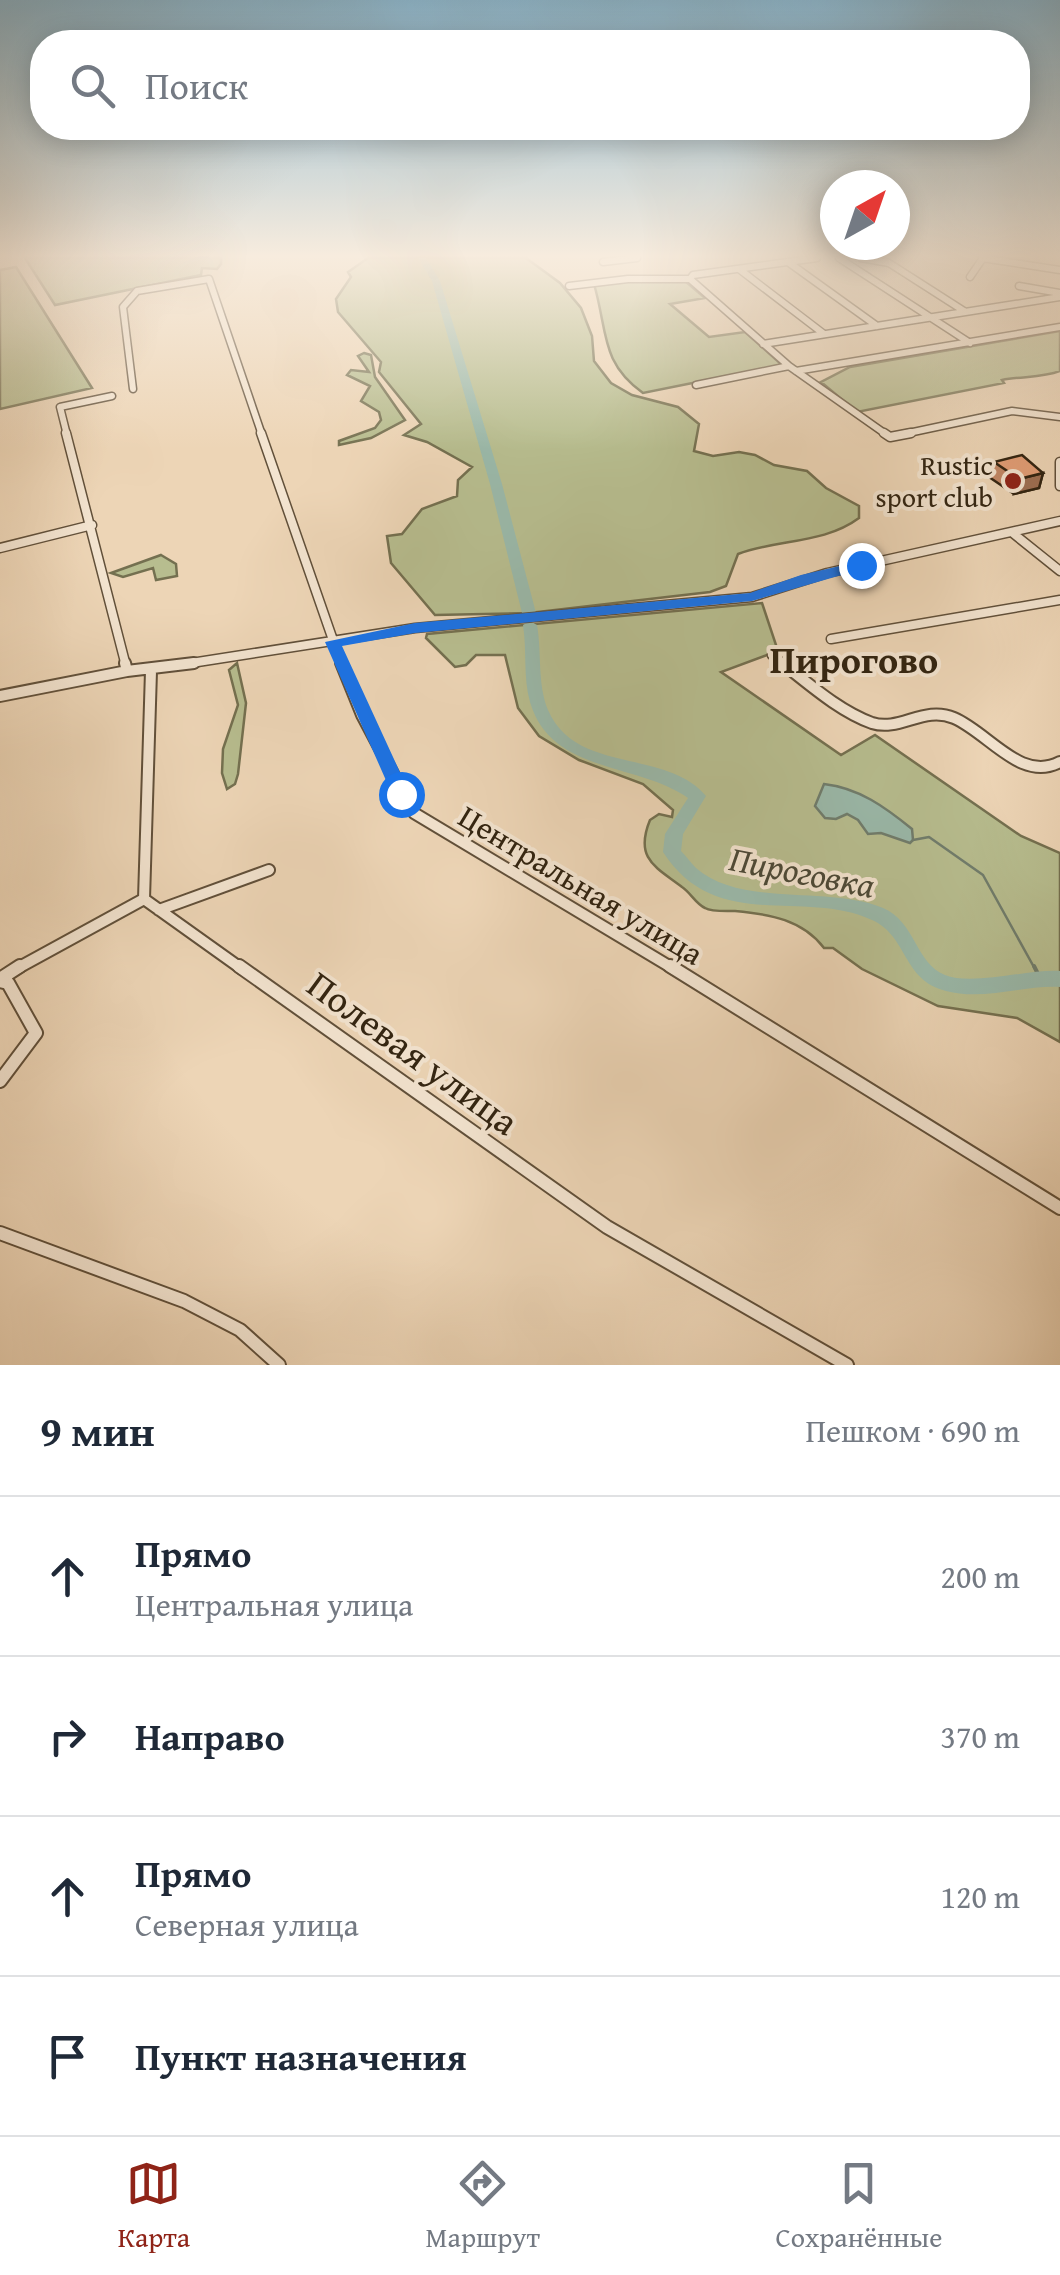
<!DOCTYPE html>
<html lang="ru">
<head>
<meta charset="utf-8">
<style>
	:root { --surface:#fff; --page:#f6f6f7; --text:#1f2937; --muted:#747a83; --line:#e0e1e3; --accent:#8f2418 }
	body { margin:0; font-family:"Gentium Book Plus",serif; background:var(--page); color:var(--text) }
	.compass { position:absolute; left:820px; top:170px; width:90px; height:90px; border-radius:50%; background:var(--surface); box-shadow:0 5px 25px #0003; rotate:40deg }
	.stop { position:absolute; width:30px; height:30px; margin:-22px; border:8px solid #1a73e8; border-radius:50%; background:#fff }
	.stop.end { background:#1a73e8; border-color:#fff; box-shadow:0 2px 10px #0008 }
	.list { margin:0; padding:0; list-style:none }
	h2 { display:flex; justify-content:space-between; align-items:center; height:130px; margin:0; padding:0 40px; font-size:42px }
	h2 small { font-size:32px; font-weight:400; color:var(--muted) }
	.list li { display:grid; grid-template-columns:65px 1fr auto; gap:30px; align-items:center; box-sizing:border-box; height:160px; padding:0 40px; border-top:2px solid var(--line) }
	.list b { display:block; font-size:38px; white-space:nowrap }
	.list p { margin:0; font-size:32px; white-space:nowrap; color:var(--muted) }
	.list em { font-size:32px; font-style:normal; color:var(--muted) }
	.icon { flex:none; width:55px; height:55px; fill:none; stroke:currentColor; stroke-width:2; stroke-linecap:round; stroke-linejoin:round }
	.map { position:relative; flex:none; width:1060px; height:1365px; overflow:hidden }
	.search { position:absolute; background:var(--surface); box-shadow:0 5px 25px #0003; left:30px; right:30px; top:30px; height:110px; display:flex; align-items:center; gap:25px; box-sizing:border-box; padding:0 35px; border-radius:40px; color:var(--muted); font-size:38px }
	.sheet { height:770px; background:var(--surface) }
	nav { display:flex; justify-content:space-around; align-items:center; box-sizing:border-box; height:140px; border-top:2px solid var(--line); background:var(--surface); font-size:28px; color:var(--muted) }
	nav a { display:grid; justify-items:center; gap:5px }
	nav .on { color:var(--accent) }
	.map>svg:first-child { display:block }
	.green { fill:#b7bd8f; stroke:#747050; stroke-width:2.5 }
	.water { fill:#9ab9aa; stroke:#707d6d; stroke-width:2.5 }
	.lines { fill:none; stroke-linecap:round; stroke-linejoin:round }
	.stream-far1 { stroke:#707d6d; stroke-width:2.5 }
	.stream { stroke:#707d6d; stroke-width:4 }
	.river { fill:#9ab9aa; fill-rule:evenodd }
	.minor-far3-casing { stroke:#61503a; stroke-width:9 }
	.minor-far2-casing { stroke:#61503a; stroke-width:11 }
	.minor-far1-casing { stroke:#61503a; stroke-width:14 }
	.minor-casing { stroke:#61503a; stroke-width:16 }
	.minor-far3 { stroke:#f3e4d0; stroke-width:6 }
	.minor-far2 { stroke:#f3e4d0; stroke-width:8 }
	.minor-far1 { stroke:#f3e4d0; stroke-width:10 }
	.minor { stroke:#f3e4d0; stroke-width:12 }
	.wall { fill:#c28866; stroke:#322411; stroke-width:2.5 }
	.shaded-wall { fill:#9e6f53; stroke:#322411; stroke-width:2.5 }
	.building { fill:#e29e77; stroke:#322411; stroke-width:2.5 }
	.route { fill:#1a73e8 }
	.poi-dot { fill:#8f2418; stroke:#f3e4d0; stroke-width:4 }
	.labels { text-anchor:middle; stroke-width:8; stroke-linejoin:round; paint-order:stroke }
	.far-poi-label { font-size:28px; fill:#322411; stroke:#f3e4d0; text-anchor:end }
	.street-label { font-size:32px; fill:#322411; stroke:#f3e4d0 }
	.water-label { font-size:35px; font-style:italic; fill:#4c4937; stroke:#f3e4d0 }
	.quarter-label { font-size:38px; font-weight:bold; fill:#322411; stroke:#f3e4d0 }
	.near-street-label { font-size:38px; fill:#322411; stroke:#f3e4d0 }
</style>
</head>
<body>
<div class="map">
<svg width="1060" height="1365" viewBox="0 0 1060 1365">
	<rect width="100%" height="100%" fill="#edd5b6"/>
	<filter id="stains"><feTurbulence type="fractalNoise" baseFrequency=".002" numOctaves="4"/><feColorMatrix values="0 0 0 0 .2 0 0 0 0 .09 0 0 0 0 .02 0 0 0 .5 -.17"/></filter>
	<radialGradient id="worn" r=".72"><stop offset=".6" stop-color="#630" stop-opacity="0"/><stop offset="1" stop-color="#630" stop-opacity=".3"/></radialGradient>
	<path class="green" d="M 25,258 L 221,258 L 221,264 L 217,269 L 202,268 L 201,275 L 55,305 Z
		M 368,258 L 526,258 L 560,283 L 581,308 L 592,336 L 594,361 L 611,383 L 632,395 L 678,407 L 699,424 L 694,451 L 713,456 L 739,452 L 755,455 L 774,465 L 807,471 L 826,488 L 859,506 L 859,518 C 824,544 778,539 738,554 L 726,586 L 710,592 L 529,613 L 435,615 L 391,563 L 387,536 L 402,534 L 422,509 L 457,496 L 458,480 L 472,467 L 427,442 L 404,435 L 421,424 L 379,372 L 381,362 L 338,312 L 336,299 L 351,277 L 348,272 Z
		M 16,267 L 92,388 L 0,409 L 0,270 Z
		M 632,280 L 685,281 L 705,298 L 670,304 L 709,337 L 745,332 L 782,365 L 643,393 C 600,362 608,332 594,284 Z
		M 1060,331 L 1060,371 C 1043,378 1022,376 1002,380 L 1004,383 L 857,412 L 821,382 L 850,367 Z
		M 364,353 L 371,355 L 375,377 L 405,420 L 371,438 L 339,445 L 339,441 L 375,428 L 381,420 L 379,412 L 361,401 L 370,386 L 347,375 L 351,370 L 369,372 L 358,356 Z
		M 161,555 L 176,564 L 177,576 L 156,580 L 153,568 L 123,577 L 111,573 Z
		M 762,603 L 778,651 L 721,672 L 841,755 L 875,735 L 1021,836 L 1060,853 L 1060,1042 L 1017,1018 L 938,1006 L 862,969 L 833,948 L 824,948 C 803,920 770,914 735,911 C 726,911 712,912 705,908 C 696,904 690,892 682,887 C 656,867 634,859 650,820 L 659,814 L 672,817 L 673,810 L 643,784 L 579,760 L 539,736 L 518,708 L 505,655 L 476,655 L 466,665 L 455,667 L 426,638 L 427,634 Z
		M 237,663 L 246,703 L 238,774 L 235,784 L 227,789 L 222,773 L 223,749 L 238,705 L 229,670 Z"/>
	<path class="water" d="M 824,784 C 859,788 885,807 912,829 L 913,840 L 910,843 L 881,833 L 868,834 L 858,820 L 847,814 L 836,819 L 825,818 L 815,806 Z"/>
	<g class="lines">
		<path class="stream-far1" d="M 913,840 L 929,837 L 983,875 L 1035,969"/>
		<path class="stream" d="M 1034,966 L 1039,976"/>
		<path class="river" d="M 418,258 L 426,258 L 440,281 L 502,484 L 536,613 L 534,616 L 529,617 L 522,613 L 490,484 L 432,281 Z
			M 530,621 L 537,625 C 542,653 537,683 548,710 C 576,775 666,748 706,796 L 683,834 L 681,851 C 686,856 691,863 696,868 C 742,908 827,885 883,908 C 915,921 916,964 945,975 C 972,986 1028,969 1060,971 L 1060,987 C 1023,985 983,1001 946,991 C 902,980 908,936 872,920 C 802,888 716,934 663,852 L 665,834 L 688,798 C 637,762 551,774 530,702 C 523,677 527,650 523,625 Z"/>
		<g class="minor-far3-casing">
			<path id="minor-far3" d="M 839,258 L 970,343
				M 861,258 L 889,263 L 964,311
				M 982,258 L 1060,270
				M 603,262 L 637,258
				M 788,262 L 877,326
				M 739,269 L 824,334
				M 970,277 L 983,258
				M 690,279 L 789,366
				M 569,286 L 628,279 L 690,279 L 693,275 L 817,258
				M 1019,286 L 1060,293
				M 763,344 L 1060,297
				M 796,371 L 1060,327
				M 696,385 L 789,366 L 887,435
				M 133,389 L 123,307 L 137,291 L 209,279 L 262,435
				M 67,435 L 60,407 L 112,396
				M 899,435 L 1012,411 L 1060,417"/>
		</g>
		<g class="minor-far2-casing">
			<path id="minor-far2" d="M 66,433 L 126,666
				M 261,433 L 342,666
				M 884,433 L 890,437 L 911,433
				M 1060,462 L 1060,486
				M 1014,534 L 1060,571
				M 0,548 L 92,525
				M 831,639 L 1060,600
				M 772,655 L 785,666
				M 172,666 L 415,628 L 752,597 L 827,573 L 1060,521"/>
		</g>
		<g class="minor-far1-casing">
			<path id="minor-far1" d="M 125,663 L 127,671
				M 341,663 L 362,715 L 414,813 L 674,969
				M 782,663 C 809,684 839,711 872,723 C 900,732 924,705 954,718 C 989,733 1021,783 1060,762
				M 151,671 L 144,899 L 242,969
				M 0,696 L 127,671 L 194,663
				M 159,910 L 269,870
				M 16,969 L 144,899"/>
		</g>
		<g class="minor-casing">
			<path id="minor" d="M 239,966 L 607,1227 L 847,1365
				M 670,966 L 1060,1208
				M 0,979 L 20,966
				M 0,981 L 8,983 L 36,1033 L 0,1081
				M 0,1233 L 184,1301 L 240,1330 L 279,1365"/>
		</g>
		<use href="#minor-far3" class="minor-far3"/>
		<use href="#minor-far2" class="minor-far2"/>
		<use href="#minor-far1" class="minor-far1"/>
		<use href="#minor" class="minor"/>
	</g>
	<path class="wall" d="M 994,462 L 1043,473 L 1039,488 L 1014,494 L 989,477 Z"/>
	<path class="shaded-wall" d="M 1043,473 L 1039,488 L 1014,494 L 1019,479 Z"/>
	<path class="building" d="M 1022,455 L 1043,473 L 1019,479 L 994,462 Z"/>
	<linearGradient id="sky" x2="0" y2="1"><stop stop-color="#89b6cf"/><stop offset="0.57" stop-color="#f7ecde"/><stop offset="1" stop-color="#f7ecde" stop-opacity="0"/></linearGradient>
	<rect width="1060" height="449" fill="url(#sky)"/>
	<path class="route" d="M 861,561 L 868,565 L 866,568 L 752,601 L 415,633 L 342,646 L 410,794 L 401,801 L 392,794 L 325,642 L 415,623 L 750,593 L 801,575 Z"/>
	<circle class="poi-dot" cx="1013" cy="481" r="10"/>
	<g class="labels">
		<g class="far-poi-label">
			<text x="993" y="475">Rustic<tspan x="993" dy="32">sport club</tspan></text>
		</g>
		<g class="street-label">
			<text transform="translate(581 885) rotate(31)" y="11">Центральная улица</text>
		</g>
		<g class="water-label">
			<text transform="translate(802 872) rotate(11)" y="12">Пироговка</text>
		</g>
		<g class="quarter-label">
			<text x="854" y="673">Пирогово</text>
		</g>
		<g class="near-street-label">
			<text transform="translate(413 1053) rotate(36)" y="13">Полевая улица</text>
		</g>
	</g>
	<rect width="100%" height="100%" filter="url(#stains)"/>
	<rect width="100%" height="100%" fill="url(#worn)"/>
</svg>
<svg class="compass" viewBox="-18 -18 36 36"><path d="M0-13l5 13h-10z" fill="#e53935"/><path d="M0 13l5-13h-10z" fill="#747a83"/></svg>
<div class="stop" style="left:401px;top:794px"></div>
<div class="stop end" style="left:861px;top:565px"></div>
<div class="search"><svg class="icon" aria-label="search" viewBox="0 0 24 24"><circle cx="10" cy="10" r="6"/><path d="M15 15l6 6"/></svg>Поиск</div>
</div>
<section class="sheet">
<h2>9 мин<small>Пешком · 690 m</small></h2>
<ul class="list">
<li><svg class="icon" aria-label="ahead" viewBox="0 0 24 24"><path d="M12 20V5M6 11l6-6 6 6"/></svg><div><b>Прямо</b><p>Центральная улица</p></div><em>200 m</em></li>
<li><svg class="icon" aria-label="right" viewBox="0 0 24 24"><path d="M7 20v-9h11M14 6l5 5-5 5"/></svg><div><b>Направо</b></div><em>370 m</em></li>
<li><svg class="icon" aria-label="ahead" viewBox="0 0 24 24"><path d="M12 20V5M6 11l6-6 6 6"/></svg><div><b>Прямо</b><p>Северная улица</p></div><em>120 m</em></li>
<li><svg class="icon" aria-label="arrive" viewBox="0 0 24 24"><path d="M6 21V4h12l-3 4 3 4H6"/></svg><div><b>Пункт назначения</b></div></li>
</ul>
</section>
<nav>
<a class="on"><svg class="icon" aria-label="map" viewBox="0 0 24 24"><path d="M3 6l6-2 6 2 6-2v14l-6 2-6-2-6 2zM9 4v14M15 6v14"/></svg>Карта</a>
<a><svg class="icon" aria-label="directions" viewBox="0 0 24 24"><path d="M12 3l9 9-9 9-9-9zM9 14v-3h6M13 9l2 2-2 2"/></svg>Маршрут</a>
<a><svg class="icon" aria-label="saved" viewBox="0 0 24 24"><path d="M7 4h10v16l-5-4-5 4z"/></svg>Сохранённые</a>
</nav>
</body>
</html>
